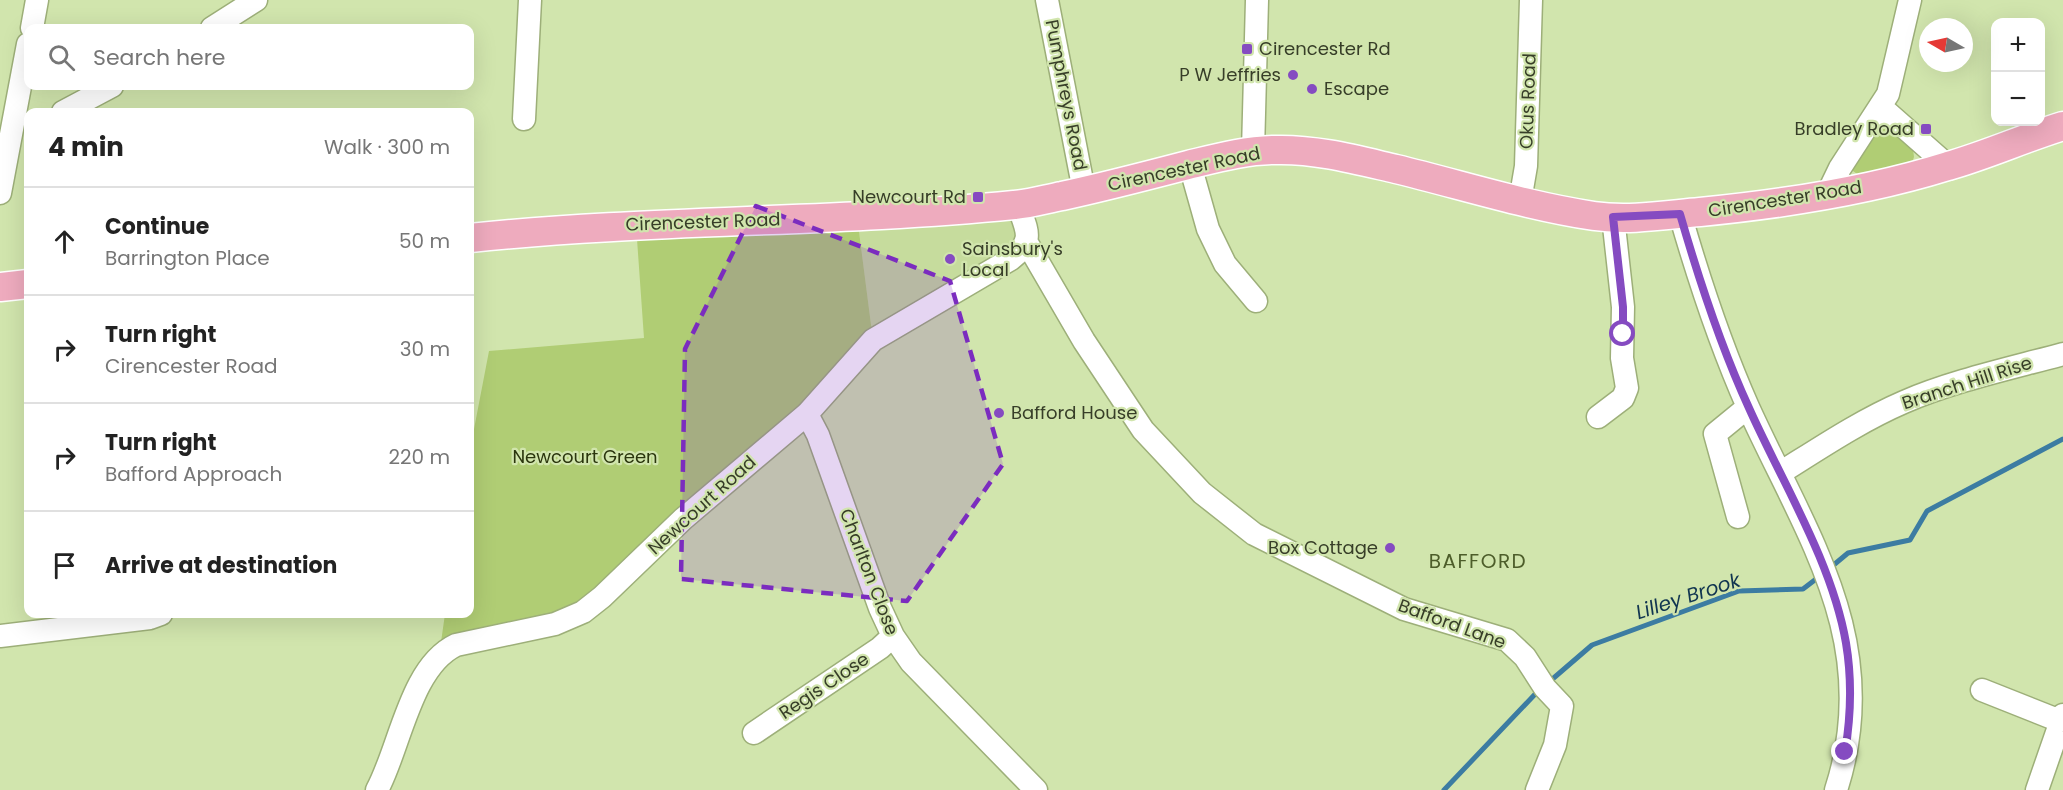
<!DOCTYPE html>
<html lang="en">
<head>
<meta charset="utf-8">
<style>
	:root { --surface:#fff; --page:#f6f6f6; --text:#222; --muted:#767676; --line:#e0e0e0 }
	body { margin:0; font-family:Poppins,sans-serif; background:var(--page); color:var(--text) }
	.controls { position:absolute; right:18px; top:18px; display:grid; overflow:hidden; border-radius:12px; box-shadow:0 6px 24px #0002 }
	.controls button { width:54px; height:54px; display:grid; place-items:center; padding:0; border:0; border-bottom:2px solid var(--line); background:var(--surface); color:var(--text); font:30px sans-serif }
	.compass { position:absolute; left:1919px; top:18px; width:54px; height:54px; border-radius:50%; background:var(--surface); box-shadow:0 6px 24px #0002; rotate:279deg }
	.stop { position:absolute; width:18px; height:18px; margin:-14px; border:4px solid #854bc1; border-radius:50%; background:#fff }
	.stop.end { background:#854bc1; border-color:#fff; box-shadow:0 2px 6px #0008 }
	.list { margin:0; padding:0; list-style:none }
	h2 { display:flex; justify-content:space-between; align-items:center; height:78px; margin:0; padding:0 24px; font-size:26px }
	h2 small { font-size:20px; font-weight:400; color:var(--muted) }
	.list li { display:grid; grid-template-columns:39px 1fr auto; gap:18px; align-items:center; box-sizing:border-box; height:108px; padding:0 24px; border-top:2px solid var(--line) }
	.list b { display:block; font-size:22px; white-space:nowrap }
	.list p { margin:0; font-size:20px; white-space:nowrap; color:var(--muted) }
	.list em { font-size:20px; font-style:normal; color:var(--muted) }
	.icon { flex:none; width:33px; height:33px; fill:none; stroke:currentColor; stroke-width:2; stroke-linecap:round; stroke-linejoin:round }
	.map { position:relative; flex:none; width:2063px; height:790px; overflow:hidden }
	.search { position:absolute; background:var(--surface); box-shadow:0 6px 24px #0002; left:24px; top:24px; width:450px; height:66px; display:flex; align-items:center; gap:15px; box-sizing:border-box; padding:0 21px; border-radius:12px; color:var(--muted); font-size:22px }
	.panel { position:absolute; background:var(--surface); box-shadow:0 6px 24px #0002; left:24px; top:108px; width:450px; height:510px; border-radius:12px }
	.map>svg:first-child { display:block }
	.built { fill:#c6dc9d }
	.green { fill:#b0cd74 }
	.lines { fill:none; stroke-linecap:round; stroke-linejoin:round }
	.stream { stroke:#3c7ca2; stroke-width:5 }
	.minor-casing { stroke:#9daf79; stroke-width:25 }
	.major-casing { stroke:#fff; stroke-width:31 }
	.minor { stroke:#fff; stroke-width:22 }
	.major { stroke:#eeabbe; stroke-width:28 }
	.route { stroke:#854bc1; stroke-width:8 }
	.marked { fill:#7b2cbf; fill-opacity:0.2; stroke:#7b2cbf; stroke-width:4.5; stroke-dasharray:12 8; stroke-linejoin:round }
	.poi-dot { fill:#854bc1; stroke:#d1e5ad; stroke-width:2 }
	.labels { text-anchor:middle; stroke-width:4.5; stroke-linejoin:round; paint-order:stroke }
	.poi-label { font-size:18px; fill:#373e28; stroke:#d1e5ad; text-anchor:start }
	.street-label { font-size:18px; fill:#373e28; stroke:#d1e5ad }
	.park-label { font-size:18px; fill:#2b360e; stroke:#d1e5ad }
	.neighbourhood-label { font-size:20px; letter-spacing:1.5px; fill:#4d5d2a; stroke:#d1e5ad }
	.water-label { font-size:20px; font-style:italic; fill:#113550; stroke:#d1e5ad }
</style>
</head>
<body>
<div class="map">
<svg width="2063" height="790" viewBox="0 0 2063 790">
	<rect width="100%" height="100%" fill="#d1e5ad"/>
	<path class="built" d="M 1018,205 L 1027,243 L 873,340 L 857,216 Z"/>
	<path class="green" d="M 1879,129 L 1888,129 L 1913,149 L 1914,157 L 1912,163 L 1860,176 L 1853,171 C 1854,155 1865,137 1879,129 Z
		M 857,216 L 873,340 L 602,597 L 439,656 L 445,614 L 470,614 L 470,450 L 489,351 L 644,338 L 636,225 Z"/>
	<g class="lines">
		<path class="stream" d="M 1830,568 L 1848,553 L 1910,540 L 1927,511 L 2063,439
			M 1549,682 L 1592,645 L 1739,591 L 1803,589 L 1820,576
			M 1444,790 L 1539,690"/>
		<g class="minor-casing">
			<path id="minor" d="M 1047,0 L 1084,191
				M 32,28 L 37,0
				M 212,28 L 256,0
				M 1880,106 L 1948,166
				M 63,112 L 112,86
				M 524,119 L 530,0
				M 1253,151 L 1257,0
				M 1190,165 L 1208,229 L 1225,264 L 1256,301
				M 0,193 L 28,44
				M 1827,195 L 1840,168 L 1888,94 L 1910,0
				M 1520,201 L 1526,166 L 1531,0
				M 1680,214 C 1699,280 1720,344 1748,407 C 1806,535 1884,642 1836,790
				M 1027,243 L 1084,341 L 1143,430 L 1202,493 L 1254,534 L 1404,609 L 1507,640 L 1525,657 L 1545,688 L 1562,706 L 1555,745 L 1537,790
				M 807,414 L 818,435 L 880,608 L 893,636 L 911,662 L 1036,790
				M 1598,417 L 1623,398 L 1627,388 L 1622,358 L 1623,307 L 1613,217
				M 1780,473 C 1820,448 1860,421 1904,402 C 1952,381 2012,368 2063,354
				M 1738,517 L 1715,434 L 1748,407
				M 0,636 L 150,618 L 161,614
				M 1982,690 L 2060,721
				M 754,733 L 880,648 L 893,636
				M 377,790 C 400,748 410,667 456,645 L 555,624 L 583,612 L 602,597 L 683,519 L 807,414 L 873,340 L 1011,259 C 1035,240 1027,231 1018,205
				M 2037,790 L 2063,715"/>
		</g>
		<g class="major-casing">
			<path id="major" d="M 470,238 C 650,219 833,223 1014,205 C 1030,204 1046,199 1062,196 C 1104,187 1146,176 1188,165 C 1217,158 1246,150 1276,150 C 1317,149 1357,160 1396,169 C 1462,185 1527,206 1594,216 C 1629,221 1665,215 1700,212 C 1783,204 1868,191 1948,166 C 1987,155 2024,138 2063,126
				M 0,287 L 28,284"/>
		</g>
		<use href="#minor" class="minor"/>
		<use href="#major" class="major"/>
	</g>
	<g class="lines">
		<path class="route" d="M 1623,334 L 1623,307 L 1613,217 L 1680,214 C 1699,280 1720,345 1749,408 C 1782,482 1832,562 1846,643 C 1852,679 1851,716 1845,752"/>
	</g>
	<path class="marked" d="M 756,206 L 950,281 L 1003,464 L 907,601 L 681,579 L 685,349 Z"/>
	<g class="poi-dot">
		<rect x="1241" y="43" width="12" height="12" rx="3"/>
		<circle cx="1293" cy="75" r="6"/>
		<circle cx="1312" cy="89" r="6"/>
		<rect x="1920" y="123" width="12" height="12" rx="3"/>
		<rect x="972" y="191" width="12" height="12" rx="3"/>
		<circle cx="950" cy="259" r="6"/>
		<circle cx="999" cy="413" r="6"/>
		<circle cx="1390" cy="548" r="6"/>
	</g>
	<g class="labels">
		<g class="poi-label">
			<text x="1259" y="55">Cirencester Rd</text>
			<text x="1281" y="81" text-anchor="end">P W Jeffries</text>
			<text x="1324" y="95">Escape</text>
			<text x="1914" y="135" text-anchor="end">Bradley Road</text>
			<text x="966" y="203" text-anchor="end">Newcourt Rd</text>
			<text x="962" y="255">Sainsbury's<tspan x="962" dy="21">Local</tspan></text>
			<text x="1011" y="419">Bafford House</text>
			<text x="1378" y="554" text-anchor="end">Box Cottage</text>
		</g>
		<g class="street-label">
			<text transform="translate(1066 95) rotate(79)" y="6">Pumphreys Road</text>
			<text transform="translate(1528 101) rotate(-88)" y="6">Okus Road</text>
			<text transform="translate(1184 169) rotate(-12)" y="6">Cirencester Road</text>
			<text transform="translate(1785 199) rotate(-9)" y="6">Cirencester Road</text>
			<text transform="translate(703 222) rotate(-2)" y="6">Cirencester Road</text>
			<text transform="translate(1967 383) rotate(-18)" y="6">Branch Hill Rise</text>
			<text transform="translate(702 505) rotate(-42)" y="6">Newcourt Road</text>
			<text transform="translate(869 572) rotate(69)" y="6">Charlton Close</text>
			<text transform="translate(1452 624) rotate(20)" y="6">Bafford Lane</text>
			<text transform="translate(824 686) rotate(-34)" y="6">Regis Close</text>
		</g>
		<g class="park-label">
			<text x="585" y="463">Newcourt Green</text>
		</g>
		<g class="neighbourhood-label">
			<text x="1478" y="568">BAFFORD</text>
		</g>
		<g class="water-label">
			<text transform="translate(1688 596) rotate(-18)" y="7">Lilley Brook</text>
		</g>
	</g>
</svg>
<div class="controls">
<button>+</button>
<button>−</button>
</div>
<svg class="compass" viewBox="-18 -18 36 36"><path d="M0-13l5 13h-10z" fill="#e53935"/><path d="M0 13l5-13h-10z" fill="#767676"/></svg>
<div class="stop" style="left:1623px;top:334px"></div>
<div class="stop end" style="left:1845px;top:752px"></div>
<div class="search"><svg class="icon" aria-label="search" viewBox="0 0 24 24"><circle cx="10" cy="10" r="6"/><path d="M15 15l6 6"/></svg>Search here</div>
<section class="panel">
<h2>4 min<small>Walk · 300 m</small></h2>
<ul class="list">
<li><svg class="icon" aria-label="ahead" viewBox="0 0 24 24"><path d="M12 20V5M6 11l6-6 6 6"/></svg><div><b>Continue</b><p>Barrington Place</p></div><em>50 m</em></li>
<li><svg class="icon" aria-label="right" viewBox="0 0 24 24"><path d="M7 20v-9h11M14 6l5 5-5 5"/></svg><div><b>Turn right</b><p>Cirencester Road</p></div><em>30 m</em></li>
<li><svg class="icon" aria-label="right" viewBox="0 0 24 24"><path d="M7 20v-9h11M14 6l5 5-5 5"/></svg><div><b>Turn right</b><p>Bafford Approach</p></div><em>220 m</em></li>
<li><svg class="icon" aria-label="arrive" viewBox="0 0 24 24"><path d="M6 21V4h12l-3 4 3 4H6"/></svg><div><b>Arrive at destination</b></div></li>
</ul>
</section>
</div>
</body>
</html>
